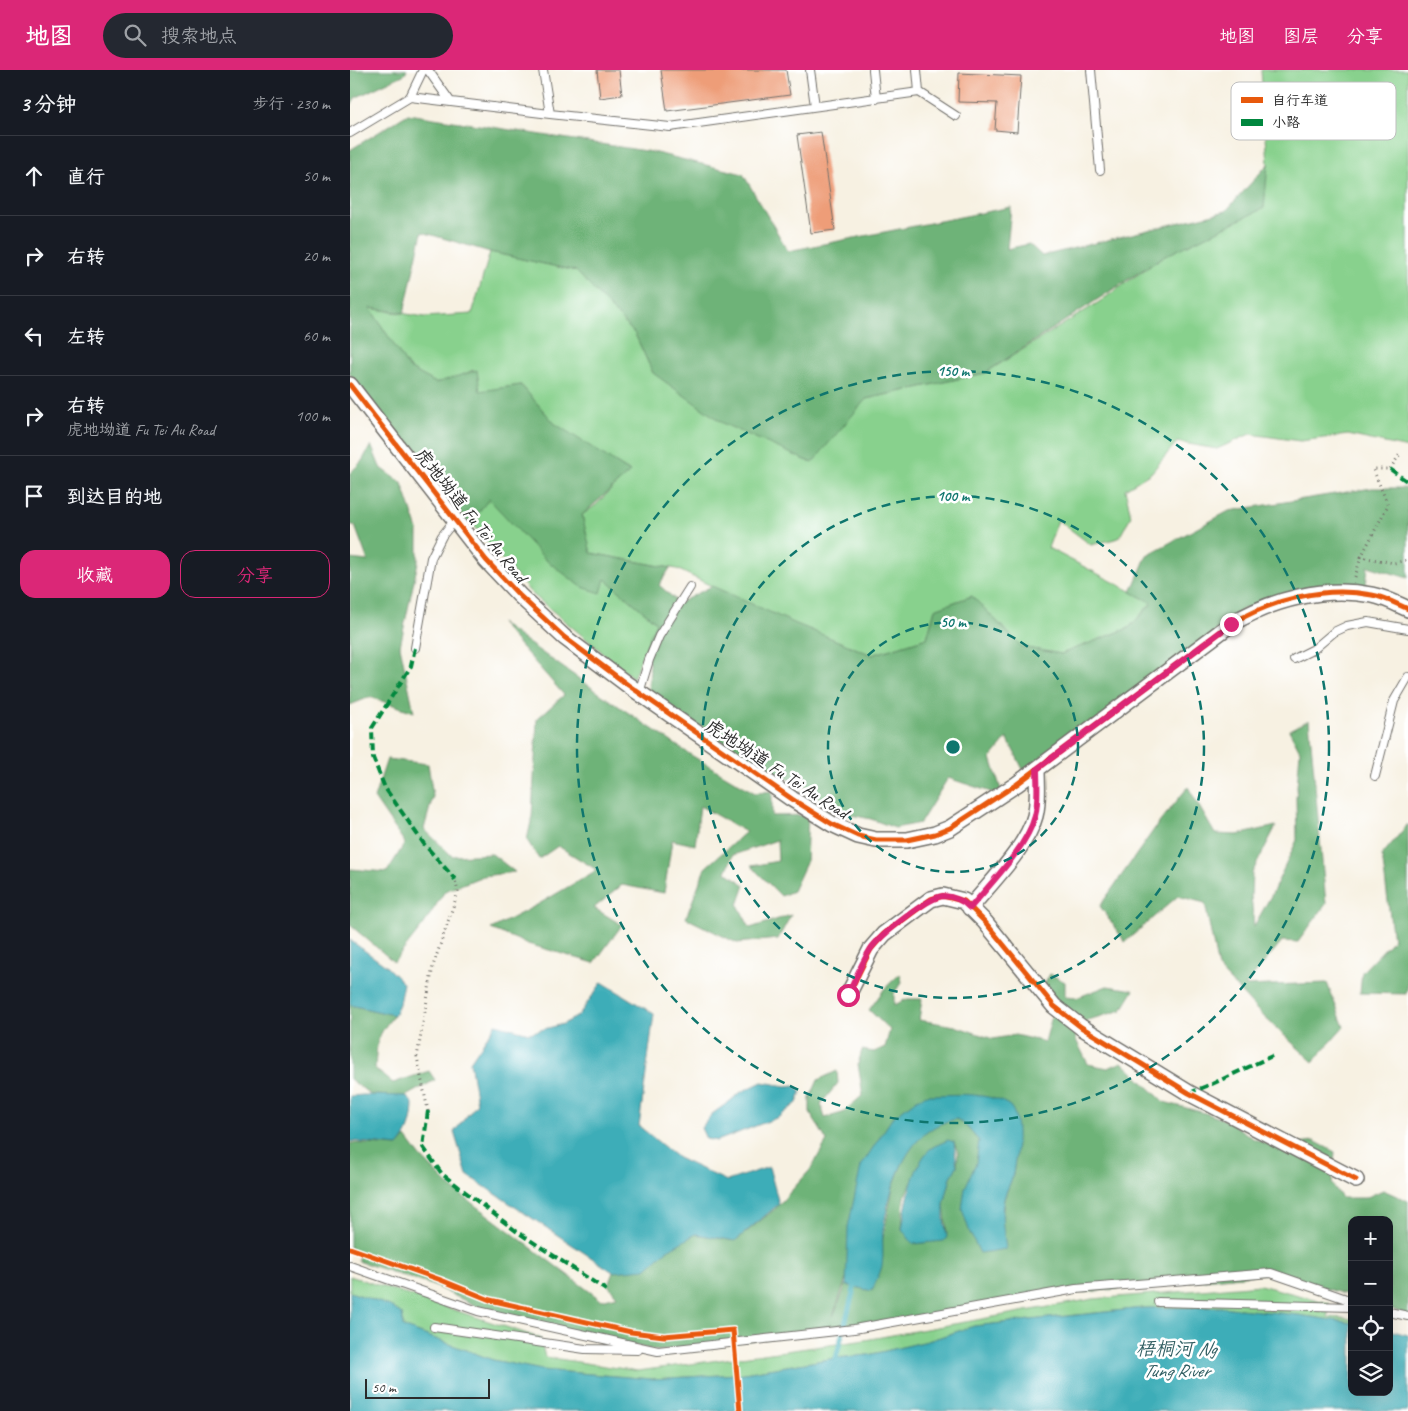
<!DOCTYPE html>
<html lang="zh">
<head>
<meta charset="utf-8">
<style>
	:root { --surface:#171b24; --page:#242831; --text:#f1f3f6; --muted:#9ea1a6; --line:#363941; --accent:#db2777 }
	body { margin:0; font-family:Caveat,"LXGW WenKai TC",sans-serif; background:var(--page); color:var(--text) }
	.controls { position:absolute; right:15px; bottom:15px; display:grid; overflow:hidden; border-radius:10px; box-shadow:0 5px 20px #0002 }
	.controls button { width:45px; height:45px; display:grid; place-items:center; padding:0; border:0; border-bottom:1px solid var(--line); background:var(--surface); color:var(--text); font:25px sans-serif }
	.scale { position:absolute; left:15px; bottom:12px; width:125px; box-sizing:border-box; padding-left:5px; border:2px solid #2b2b2b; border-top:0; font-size:14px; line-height:18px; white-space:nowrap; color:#2b2b2b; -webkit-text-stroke:4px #fff; paint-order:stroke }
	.stop { position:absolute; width:15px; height:15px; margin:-11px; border:4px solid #db2777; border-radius:50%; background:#fff }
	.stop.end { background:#db2777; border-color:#fff; box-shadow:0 1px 5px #0008 }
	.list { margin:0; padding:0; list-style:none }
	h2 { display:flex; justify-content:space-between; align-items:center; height:65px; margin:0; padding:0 20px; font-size:21px }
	h2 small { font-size:16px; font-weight:400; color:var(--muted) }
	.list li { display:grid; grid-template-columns:32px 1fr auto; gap:15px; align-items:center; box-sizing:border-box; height:80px; padding:0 20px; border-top:1px solid var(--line) }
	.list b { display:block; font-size:19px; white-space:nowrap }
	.list p { margin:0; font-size:16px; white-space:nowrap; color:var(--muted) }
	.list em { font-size:16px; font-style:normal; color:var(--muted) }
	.actions { display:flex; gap:10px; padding:15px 20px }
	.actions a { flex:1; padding:11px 0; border:1px solid var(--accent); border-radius:15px; text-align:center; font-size:18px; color:var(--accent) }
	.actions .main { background:var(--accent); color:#fff }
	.icon { flex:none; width:28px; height:28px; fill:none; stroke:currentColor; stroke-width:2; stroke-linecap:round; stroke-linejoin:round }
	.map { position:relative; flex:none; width:1058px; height:1341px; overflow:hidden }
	header { display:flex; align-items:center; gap:30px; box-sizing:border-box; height:70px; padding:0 25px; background:var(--accent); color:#fff }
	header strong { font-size:24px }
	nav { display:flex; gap:28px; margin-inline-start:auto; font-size:18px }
	.search { width:350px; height:45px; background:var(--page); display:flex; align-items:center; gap:12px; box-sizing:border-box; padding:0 18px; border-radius:28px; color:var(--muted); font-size:19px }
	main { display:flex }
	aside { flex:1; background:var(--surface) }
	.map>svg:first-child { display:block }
	.green { fill:#88d18d; stroke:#5a7e5c }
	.forest { fill:#6eb378; stroke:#4c6f52; fill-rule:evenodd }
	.water { fill:#3dadb8; stroke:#346c72 }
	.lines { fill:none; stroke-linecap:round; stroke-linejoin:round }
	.stream { stroke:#3dadb8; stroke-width:5 }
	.building { fill:#ee9d78 }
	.service-casing { stroke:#72706b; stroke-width:10 }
	.minor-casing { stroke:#72706b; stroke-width:18 }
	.path { stroke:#72706b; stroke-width:3; stroke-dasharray:1 4; stroke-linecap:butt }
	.service { stroke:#fff; stroke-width:8 }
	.minor { stroke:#fff; stroke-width:15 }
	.quiet { stroke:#00873e; stroke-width:4; stroke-dasharray:8 4; stroke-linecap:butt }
	.cycleway-casing { stroke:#fff; stroke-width:8 }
	.cycleway { stroke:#e8590c; stroke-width:5 }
	.route { stroke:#db2777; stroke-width:6 }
	.ring { fill:none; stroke:#0f766e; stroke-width:2.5; stroke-dasharray:9 6 }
	.labels { text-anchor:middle; stroke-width:5; stroke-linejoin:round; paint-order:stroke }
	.street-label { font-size:18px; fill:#2b2b2b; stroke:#fff }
	.water-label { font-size:19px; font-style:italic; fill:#325f63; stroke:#fff }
	.key { fill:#fff; stroke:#bfbfbf; stroke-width:1 }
	.key-label { font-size:14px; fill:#2b2b2b }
	.centre { fill:#0f766e; stroke:#fff; stroke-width:2.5 }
	.ring-label { font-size:15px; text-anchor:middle; font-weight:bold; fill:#0f766e; stroke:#fff; stroke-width:5; stroke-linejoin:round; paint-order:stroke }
</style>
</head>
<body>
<header>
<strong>地图</strong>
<div class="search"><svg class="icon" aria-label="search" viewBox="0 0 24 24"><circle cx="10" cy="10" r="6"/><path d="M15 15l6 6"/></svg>搜索地点</div>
<nav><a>地图</a><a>图层</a><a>分享</a></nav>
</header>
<main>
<aside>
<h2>3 分钟<small>步行 · 230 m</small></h2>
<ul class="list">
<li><svg class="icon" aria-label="ahead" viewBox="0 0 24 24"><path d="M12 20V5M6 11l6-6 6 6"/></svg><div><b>直行</b></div><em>50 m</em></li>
<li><svg class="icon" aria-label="right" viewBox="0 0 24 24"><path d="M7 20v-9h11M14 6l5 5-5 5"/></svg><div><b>右转</b></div><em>20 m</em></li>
<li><svg class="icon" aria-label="left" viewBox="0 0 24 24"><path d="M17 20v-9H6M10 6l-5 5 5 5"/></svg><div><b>左转</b></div><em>60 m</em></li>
<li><svg class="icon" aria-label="right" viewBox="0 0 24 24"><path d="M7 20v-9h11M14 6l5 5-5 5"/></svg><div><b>右转</b><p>虎地坳道 Fu Tei Au Road</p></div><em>100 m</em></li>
<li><svg class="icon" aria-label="arrive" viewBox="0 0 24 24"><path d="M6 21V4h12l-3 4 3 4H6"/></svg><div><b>到达目的地</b></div></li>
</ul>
<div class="actions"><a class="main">收藏</a><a>分享</a></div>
</aside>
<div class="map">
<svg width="1058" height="1341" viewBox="0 0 1058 1341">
	<rect width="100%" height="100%" fill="#fff"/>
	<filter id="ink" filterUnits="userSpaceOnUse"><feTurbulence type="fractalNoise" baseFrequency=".02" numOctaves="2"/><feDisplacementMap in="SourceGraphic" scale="10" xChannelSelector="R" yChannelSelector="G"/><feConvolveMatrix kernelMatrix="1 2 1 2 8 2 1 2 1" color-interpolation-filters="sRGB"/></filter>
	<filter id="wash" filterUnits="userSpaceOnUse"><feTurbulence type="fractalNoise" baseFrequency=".0096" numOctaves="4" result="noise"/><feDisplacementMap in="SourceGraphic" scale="20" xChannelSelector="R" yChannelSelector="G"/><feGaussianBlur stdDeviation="1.12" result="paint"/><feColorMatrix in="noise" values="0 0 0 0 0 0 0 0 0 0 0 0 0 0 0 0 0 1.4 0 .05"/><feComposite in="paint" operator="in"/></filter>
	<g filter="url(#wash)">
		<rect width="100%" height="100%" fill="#f7f1e2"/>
		<path class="green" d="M 911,0 L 1058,0 L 1058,378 L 998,365 L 950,371 L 900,364 L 867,379 L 827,372 L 801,403 L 775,419 L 781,446 L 769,468 L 741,475 L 708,450 L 698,478 L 802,532 L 779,558 L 711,584 L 672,577 L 622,526 L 585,539 L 577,568 L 522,585 L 412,541 L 327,499 L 240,483 L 232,445 L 246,435 L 279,401 L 211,361 L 171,315 L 130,322 L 123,300 L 91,316 L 59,298 L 19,238 L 75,247 L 122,244 L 140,182 L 227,201 L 285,264 L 303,303 L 516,329 L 635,303 L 749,232 L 811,188 L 912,134 L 918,94 Z
			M 138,429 L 255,508 L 306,552 L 283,608 L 181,523 L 120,452 Z
			M 0,1206 L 190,1268 L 195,1287 L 288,1301 L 509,1271 L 743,1229 L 910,1215 L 979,1233 L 978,1247 L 1002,1249 L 1002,1253 L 948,1245 L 870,1237 L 793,1238 L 624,1256 L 578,1271 L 518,1285 L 486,1288 L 388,1304 L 302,1309 L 191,1300 L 143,1290 L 53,1257 L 52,1244 L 40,1236 L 0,1222 Z"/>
		<path class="forest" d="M 0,0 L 57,0 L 55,4 L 5,28 L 0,37 Z
			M 58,44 L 302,82 L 393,104 L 438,181 L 661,137 L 657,179 L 679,174 L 692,186 L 876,141 L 918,94 L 914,138 L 811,188 L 635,303 L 516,329 L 462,393 L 374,354 L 303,303 L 285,264 L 226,201 L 140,182 L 72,162 L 54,243 L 20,238 L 59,298 L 86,313 L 127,300 L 130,321 L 171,315 L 204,353 L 280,402 L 232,445 L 241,483 L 320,498 L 309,515 L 329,533 L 362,516 L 444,553 L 522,585 L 577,568 L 585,539 L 622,526 L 672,577 L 711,584 L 779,558 L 802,533 L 781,522 L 797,485 L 879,441 L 1022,418 L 1058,418 L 1058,508 L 1018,496 L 1015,524 L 972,519 L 893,539 L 680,713 L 657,668 L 641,688 L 653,726 L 598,708 L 570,753 L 545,758 L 521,749 L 491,743 L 480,737 L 457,717 L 423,703 L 382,680 L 358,660 L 343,662 L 298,622 L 300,600 L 296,577 L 306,552 L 255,509 L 251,523 L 232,517 L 197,491 L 139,429 L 119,454 L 0,304 L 0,80 Z
			M 21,375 L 30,397 L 52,413 L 68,460 L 68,492 L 50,576 L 64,642 L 20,627 L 0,635 L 0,489 L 18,491 L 5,456 L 0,454 L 0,403 L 12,391 Z
			M 150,553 L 252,625 L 341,685 L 405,723 L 422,721 L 422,746 L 458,745 L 456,793 L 443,821 L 431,826 L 401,796 L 428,791 L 427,770 L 383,785 L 376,802 L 395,815 L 388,835 L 400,858 L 441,845 L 428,869 L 387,873 L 336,848 L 355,798 L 396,762 L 350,736 L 345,775 L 322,770 L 314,823 L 272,815 L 244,838 L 272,855 L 244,893 L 178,874 L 141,859 L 187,835 L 247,800 L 208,776 L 189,789 L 177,770 L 182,747 L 187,649 L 214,625 Z
			M 959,650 L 976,834 L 948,872 L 932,871 L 895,916 L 977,913 L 994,957 L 963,992 L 909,942 L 868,898 L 855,833 L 828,826 L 775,872 L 750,836 L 805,758 L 838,717 L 865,764 L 887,765 L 926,756 L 902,803 L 901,826 L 904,856 L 922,824 L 947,770 L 946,728 L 950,681 L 939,660 Z
			M 37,689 L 78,694 L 83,726 L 74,759 L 102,786 L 142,784 L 165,802 L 133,806 L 95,821 L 74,854 L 44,892 L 0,855 L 0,799 L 37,802 L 55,773 L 24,728 Z
			M 1058,754 L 1058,913 L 1056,924 L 1010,923 L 1012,902 L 1043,870 L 1032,785 Z
			M 550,904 L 552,912 L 544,923 L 544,935 L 557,929 L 572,929 L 569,950 L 605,956 L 643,969 L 665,965 L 695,972 L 702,946 L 694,915 L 700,904 L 715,912 L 715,927 L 726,928 L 757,916 L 784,920 L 772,940 L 738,950 L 725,968 L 738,994 L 758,998 L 772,992 L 814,1032 L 855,1043 L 878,1051 L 904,1069 L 923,1076 L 964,1071 L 985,1082 L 982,1114 L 992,1128 L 1015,1128 L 1033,1120 L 1058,1131 L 1058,1245 L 1039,1238 L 1039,1150 L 1002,1150 L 1002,1226 L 921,1203 L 661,1230 L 504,1259 L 308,1281 L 143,1244 L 84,1216 L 8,1191 L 9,1184 L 0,1181 L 0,1073 L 48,1076 L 56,1067 L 70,1086 L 98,1115 L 251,1230 L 267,1226 L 258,1215 L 263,1202 L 295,1195 L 320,1178 L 346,1164 L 385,1171 L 425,1139 L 460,1100 L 477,1071 L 460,1042 L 460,1028 L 468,1010 L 487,1001 L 488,1013 L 471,1034 L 475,1048 L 492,1043 L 513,1025 L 508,994 L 512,980 L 524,982 L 535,977 L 540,960 L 519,940 L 535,918 ZM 578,1025 L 667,1072 L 663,1105 L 654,1129 L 652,1155 L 629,1071 L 615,1055 L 607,1049 L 591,1050 L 558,1077 L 543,1117 L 523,1218 L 496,1215 L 483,1246 L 496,1209 ZM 604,1072 L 608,1083 L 607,1096 L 601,1107 L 594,1134 L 597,1164 L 592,1171 L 552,1159 L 554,1127 L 581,1078 Z
			M 0,935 L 44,945 C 26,967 27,971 25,999 L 43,1013 L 79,1001 L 85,1010 L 56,1026 L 21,1025 L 0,1009 Z"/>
		<path class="water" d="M 0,870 L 36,896 L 53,913 L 49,934 L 44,945 L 0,935 Z
			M 252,912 L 304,944 L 289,1056 L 328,1088 L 377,1111 L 419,1097 L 429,1134 L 385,1171 L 346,1164 L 316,1181 L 296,1199 L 263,1202 L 117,1105 L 104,1062 L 127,1033 L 120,992 L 146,954 L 179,963 L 213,954 L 228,946 Z
			M 412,1012 L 436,1016 L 445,1015 L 451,1022 L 447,1033 L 429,1047 L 367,1071 L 356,1069 L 351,1058 L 362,1044 L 380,1031 L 391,1022 Z
			M 13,1025 L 56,1026 L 63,1033 C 63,1049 59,1064 48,1076 L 0,1071 L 0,1026 Z
			M 577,1025 C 603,1025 634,1021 657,1034 C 673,1042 666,1088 663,1103 C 662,1112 656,1120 654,1129 C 650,1145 654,1162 656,1179 L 630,1183 L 620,1163 L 612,1139 L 615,1118 L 626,1093 L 629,1071 L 617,1057 L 607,1049 C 556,1057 540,1117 533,1161 C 532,1172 534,1184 532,1196 C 530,1204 525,1213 522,1221 L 496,1215 L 498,1157 L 511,1096 L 543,1047 L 567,1029 Z
			M 598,1070 L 604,1072 L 607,1096 L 601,1107 L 594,1134 L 594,1149 L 597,1167 L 594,1171 L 563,1174 L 552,1159 C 556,1135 562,1096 580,1079 C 585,1075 593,1073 598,1070 Z
			M 0,1222 L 40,1236 L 52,1244 L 53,1257 L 143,1290 L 192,1300 L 302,1309 L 388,1304 L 486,1288 L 518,1285 L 578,1271 L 624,1256 L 793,1238 L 870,1237 L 948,1245 L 1002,1253 L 1002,1322 L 1039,1322 L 1039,1260 L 1058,1265 L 1058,1341 L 0,1341 Z"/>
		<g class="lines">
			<path class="stream" d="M 485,1292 L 506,1211"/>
		</g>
		<g id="blocks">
			<path class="building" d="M 247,0 L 269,0 L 272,25 L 250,28 Z
				M 311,0 L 436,0 L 440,25 L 317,41 Z
				M 609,3 L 671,6 L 667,62 L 645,60 L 647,33 L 608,32 Z
				M 471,62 L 485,160 L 461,163 L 447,65 Z"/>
		</g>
	</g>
	<g filter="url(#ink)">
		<use href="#blocks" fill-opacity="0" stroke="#72706b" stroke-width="1"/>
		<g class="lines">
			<g class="service-casing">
				<path id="service" d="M 78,0 L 100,31
					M 193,0 L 200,44
					M 460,0 L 465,36
					M 523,0 L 526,29
					M 567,0 L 569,22 L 606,46
					M 741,0 L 750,100
					M 60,27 L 73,0
					M 0,63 L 60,27 L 200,44 L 320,57 L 569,22
					M 65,578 L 81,488 L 92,466 L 104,451
					M 944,589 L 964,579 L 984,562 L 997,556 L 1018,552 L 1058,559
					M 289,623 L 299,590 L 309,566 L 340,517
					M 1025,706 L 1044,631 L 1058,607
					M 0,1196 L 128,1241 L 308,1281 L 504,1259 L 726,1219 L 921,1203 L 1002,1231
					M 808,1232 L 1002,1237
					M 1039,1242 L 1058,1246
					M 84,1257 L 235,1279 L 288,1280"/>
			</g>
			<g class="minor-casing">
				<path id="minor" d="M 0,315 L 136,490 L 169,525 L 214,567 L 278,615 L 442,729 L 482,754 L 508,766 L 526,770 L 557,770 L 585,764 L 600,758 L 667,714 L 881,554 C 923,529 974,516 1022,525 C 1034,527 1047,534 1058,539
					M 620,838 C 641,812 677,777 685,746 C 689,731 687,714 687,699
					M 498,925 L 521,879 L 534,864 L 581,829 L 593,826 L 614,831 L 635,852 L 704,936 L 731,957 L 839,1023 L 1006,1110"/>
			</g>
			<path class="path" d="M 1011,487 L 1038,435 L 1023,399 L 1040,399 L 1050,384
				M 1005,507 L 1011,487 L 1044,493 L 1058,490
				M 78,1041 L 67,987 L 83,896 L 108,822 L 105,810"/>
			<use href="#service" class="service"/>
			<use href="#minor" class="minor"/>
			<path class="quiet" d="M 1040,399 L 1058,412
				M 65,578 L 61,596 L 22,658 L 23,688 L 35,718 L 74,774 L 104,808 L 105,810
				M 839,1023 L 862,1014 L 922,986
				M 78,1041 L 73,1077 L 92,1104 L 166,1161 L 256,1220"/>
			<g class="cycleway-casing">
				<path id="cycleway" d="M 0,315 L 136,490 L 169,525 L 214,567 L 278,615 L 442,729 L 482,754 L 508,766 L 526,770 L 557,770 L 585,764 L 600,758 L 667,714 L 881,554 C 923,529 974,516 1022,525 C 1034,527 1047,534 1058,539
					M 498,925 L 521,879 L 534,864 L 581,829 L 593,826 L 614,831 L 635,852 L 704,936 L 731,957 L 839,1023 L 1006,1110
					M 0,1178 L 91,1210 L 140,1230 L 281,1262 L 314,1266 L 383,1260 L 390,1341"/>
			</g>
			<use href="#cycleway" class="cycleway"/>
		</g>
	</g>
	<g class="lines" filter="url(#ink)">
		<path class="route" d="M 498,925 C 505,910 511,894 520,880 C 528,867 578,827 593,826 C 603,826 614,831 620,838 C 641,813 677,777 685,746 C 689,731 687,714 687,699 L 881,554"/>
	</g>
	<g class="ring">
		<circle cx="603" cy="677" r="125"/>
		<circle cx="603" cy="677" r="251"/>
		<circle cx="603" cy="677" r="376"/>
	</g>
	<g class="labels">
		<g class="street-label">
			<text transform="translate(121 445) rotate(51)" y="6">虎地坳道 Fu Tei Au Road</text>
			<text transform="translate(427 699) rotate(33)" y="6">虎地坳道 Fu Tei Au Road</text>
		</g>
		<g class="water-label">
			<text x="826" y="1285">梧桐河 Ng<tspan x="826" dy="22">Tung River</tspan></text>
		</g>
	</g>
	<rect x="881" y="12" width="165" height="58" rx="8" class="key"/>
	<rect x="891" y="27" width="22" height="6" fill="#e8590c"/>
	<rect x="891" y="49" width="22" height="7" fill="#00873e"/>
	<g class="key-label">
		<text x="922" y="35">自行车道</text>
		<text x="922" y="57">小路</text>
	</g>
	<circle cx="603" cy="677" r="8" class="centre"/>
	<g class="ring-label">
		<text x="603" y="306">150 m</text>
		<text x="603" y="431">100 m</text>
		<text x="603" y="557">50 m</text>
	</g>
</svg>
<div class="controls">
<button>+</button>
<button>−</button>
<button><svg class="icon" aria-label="locate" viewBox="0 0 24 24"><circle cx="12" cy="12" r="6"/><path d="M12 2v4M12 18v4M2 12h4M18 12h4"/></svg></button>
<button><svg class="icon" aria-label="layers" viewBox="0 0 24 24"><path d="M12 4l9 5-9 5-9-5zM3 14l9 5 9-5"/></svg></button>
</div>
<div class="scale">50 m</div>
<div class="stop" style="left:498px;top:925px"></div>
<div class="stop end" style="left:881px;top:554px"></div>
</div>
</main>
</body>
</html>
